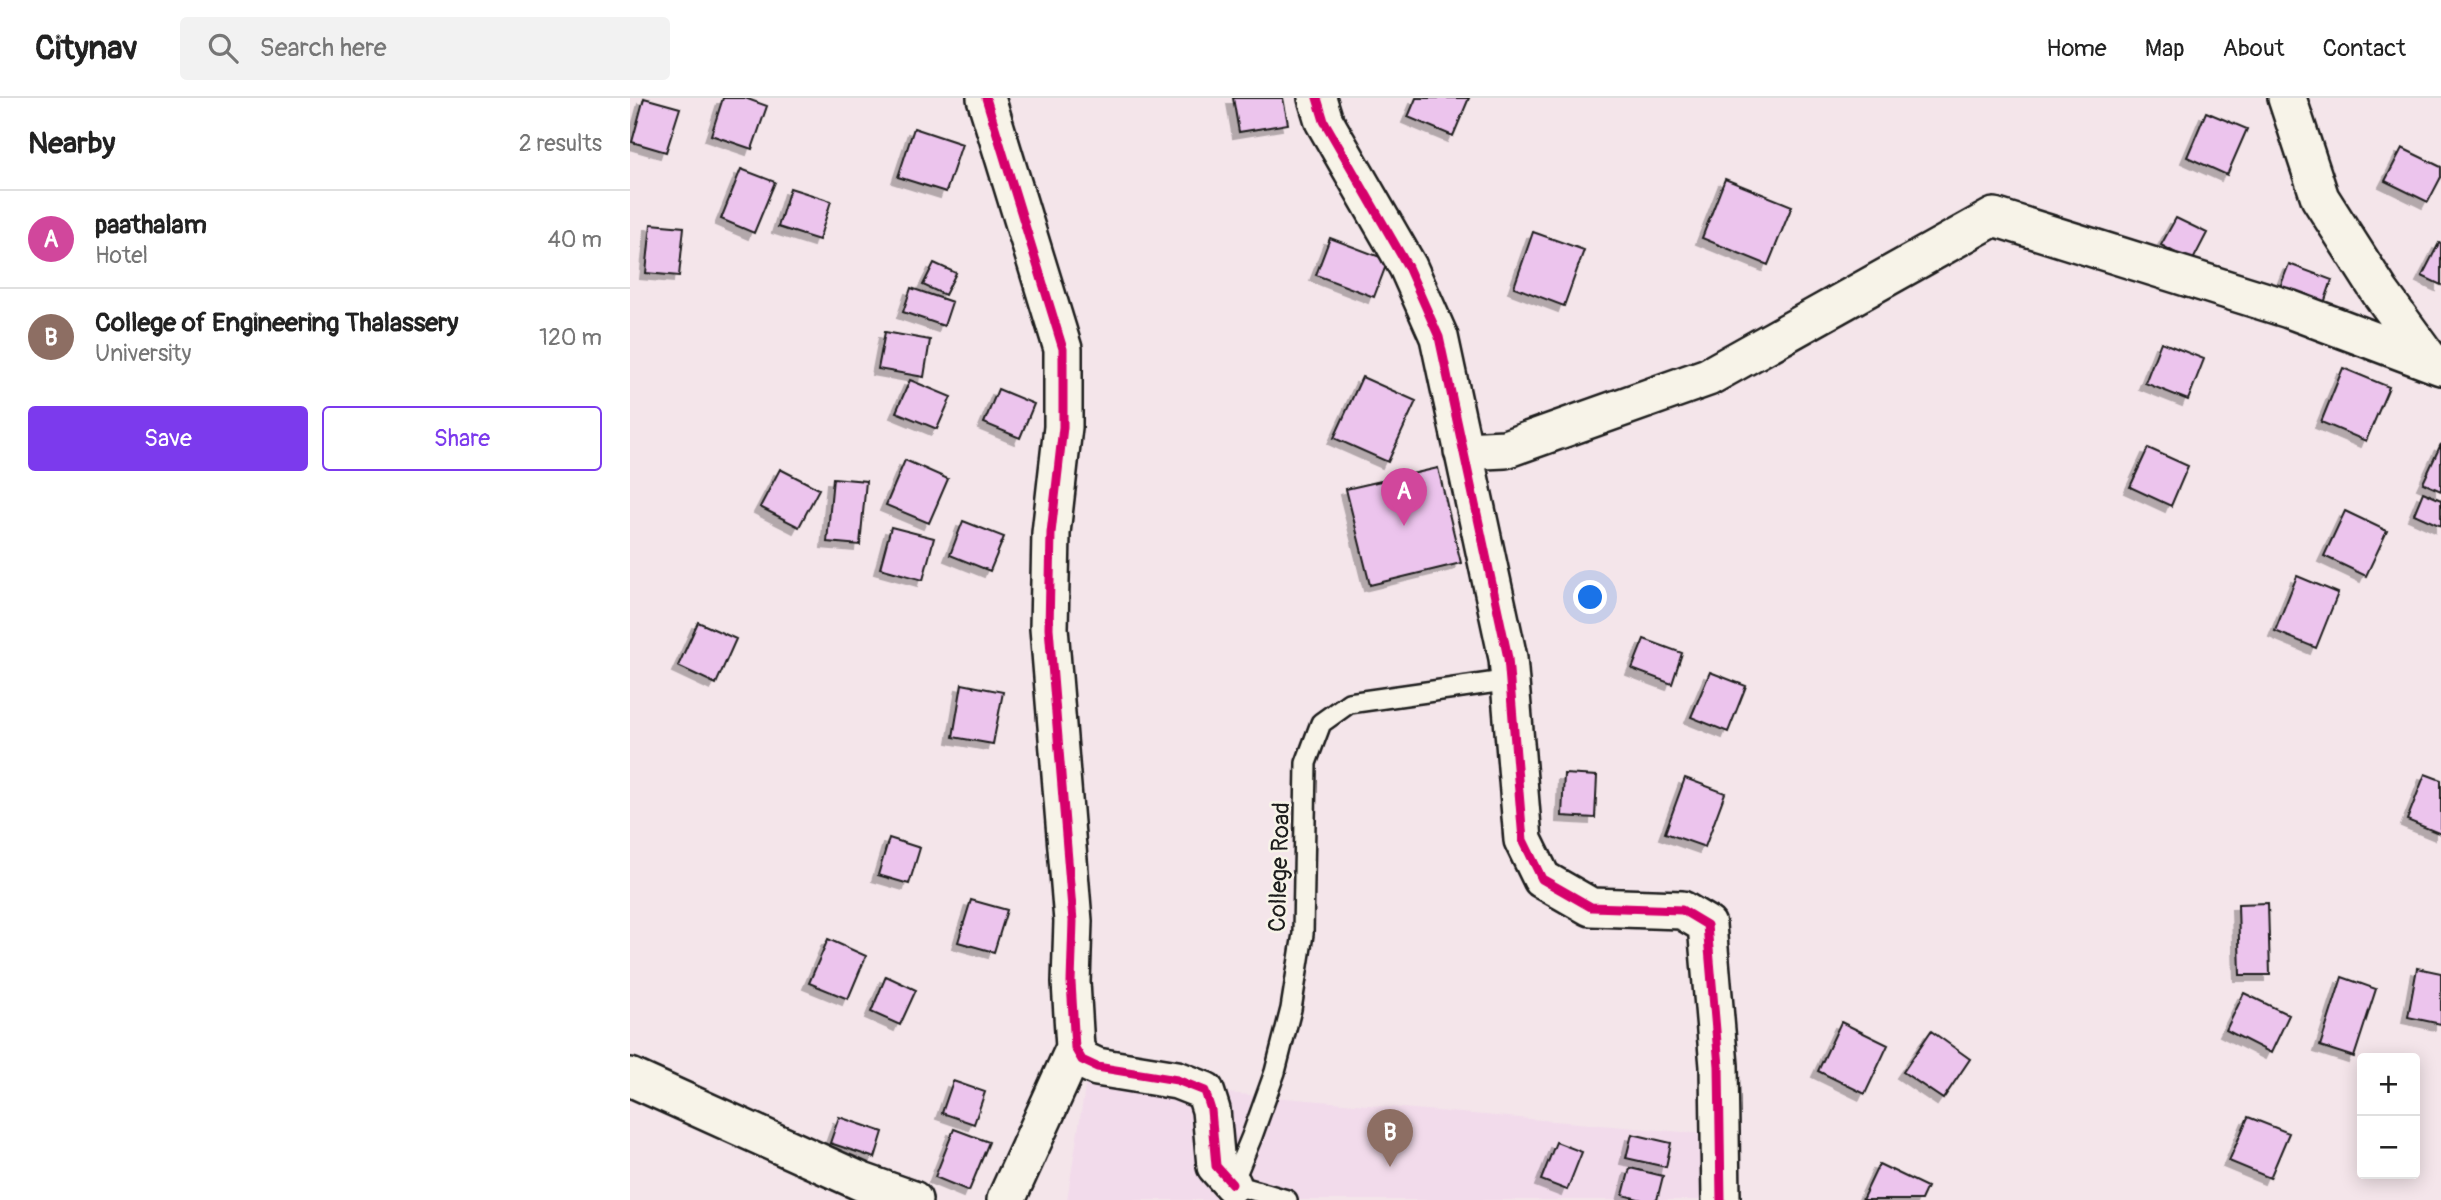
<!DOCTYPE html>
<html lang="en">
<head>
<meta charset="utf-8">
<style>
	:root { --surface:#fff; --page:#f2f2f2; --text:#222; --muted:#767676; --line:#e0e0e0; --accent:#7c3aed }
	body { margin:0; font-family:Pangolin,sans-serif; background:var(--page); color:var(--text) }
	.controls { position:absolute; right:21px; bottom:21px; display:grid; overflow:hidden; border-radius:7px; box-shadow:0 4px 18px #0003 }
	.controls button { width:63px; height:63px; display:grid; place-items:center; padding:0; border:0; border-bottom:2px solid var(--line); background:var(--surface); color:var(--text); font:35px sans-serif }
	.you { position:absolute; left:961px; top:500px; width:24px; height:24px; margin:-18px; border:5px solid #fff; border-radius:50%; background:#1a73e8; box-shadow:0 0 0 10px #1a73e833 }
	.badge { display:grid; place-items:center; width:46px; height:46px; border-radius:50%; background:var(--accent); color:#fff; font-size:23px; font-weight:700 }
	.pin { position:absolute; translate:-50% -58px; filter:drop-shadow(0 2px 4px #0008) }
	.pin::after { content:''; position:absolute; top:37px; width:24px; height:21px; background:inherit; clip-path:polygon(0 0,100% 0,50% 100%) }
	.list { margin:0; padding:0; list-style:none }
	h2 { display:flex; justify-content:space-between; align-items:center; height:91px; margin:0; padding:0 28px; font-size:30px }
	h2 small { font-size:23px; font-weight:400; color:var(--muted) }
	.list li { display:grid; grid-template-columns:46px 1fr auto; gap:21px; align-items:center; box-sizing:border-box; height:98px; padding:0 28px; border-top:2px solid var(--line) }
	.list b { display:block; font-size:26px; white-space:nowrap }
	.list p { margin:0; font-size:23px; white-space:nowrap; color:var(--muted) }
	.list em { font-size:23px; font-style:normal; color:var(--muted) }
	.actions { display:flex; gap:14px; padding:21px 28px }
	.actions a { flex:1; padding:16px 0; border:2px solid var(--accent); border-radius:7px; text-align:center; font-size:24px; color:var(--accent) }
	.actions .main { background:var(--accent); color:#fff }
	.icon { flex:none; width:38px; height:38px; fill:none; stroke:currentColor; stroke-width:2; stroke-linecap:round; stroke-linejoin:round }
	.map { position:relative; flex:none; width:1811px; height:1102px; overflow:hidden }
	header { display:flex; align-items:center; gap:42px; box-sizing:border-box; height:98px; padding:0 35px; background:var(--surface); border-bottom:2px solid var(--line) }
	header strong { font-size:33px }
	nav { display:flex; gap:38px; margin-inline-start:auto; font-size:24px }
	.search { width:490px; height:63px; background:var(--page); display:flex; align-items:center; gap:18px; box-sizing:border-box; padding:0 24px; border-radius:7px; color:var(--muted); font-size:26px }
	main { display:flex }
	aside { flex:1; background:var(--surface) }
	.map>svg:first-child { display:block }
	.built { fill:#f2dbeb }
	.building { fill:#ecc4ed; stroke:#1c1c1c; stroke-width:2; filter:url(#shadow) }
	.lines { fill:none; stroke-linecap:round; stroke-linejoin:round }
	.lane-casing { stroke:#1c1c1c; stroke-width:24 }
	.street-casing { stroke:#1c1c1c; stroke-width:42 }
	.lane { stroke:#f7f3e8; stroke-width:19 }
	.street { stroke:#f7f3e8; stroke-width:37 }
	.cycleway-casing { stroke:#f7f3e8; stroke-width:13 }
	.cycleway { stroke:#d6006c; stroke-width:9 }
	.labels { text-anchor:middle; stroke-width:5; stroke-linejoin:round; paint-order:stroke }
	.street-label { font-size:24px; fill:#1c1c1c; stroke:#f7f3e8 }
</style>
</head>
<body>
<header>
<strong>Citynav</strong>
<div class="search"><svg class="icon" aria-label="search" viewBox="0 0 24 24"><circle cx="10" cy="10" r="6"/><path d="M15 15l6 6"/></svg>Search here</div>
<nav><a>Home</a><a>Map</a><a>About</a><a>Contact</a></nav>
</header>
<main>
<aside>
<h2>Nearby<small>2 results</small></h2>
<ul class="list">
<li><span class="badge" style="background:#d1479c">A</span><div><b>paathalam</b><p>Hotel</p></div><em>40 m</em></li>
<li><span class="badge" style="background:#8d6e63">B</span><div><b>College of Engineering Thalassery</b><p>University</p></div><em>120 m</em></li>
</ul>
<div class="actions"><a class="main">Save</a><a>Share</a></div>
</aside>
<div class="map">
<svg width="1811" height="1102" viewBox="0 0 1811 1102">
	<defs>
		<filter id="shadow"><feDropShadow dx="-6" dy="6" stdDeviation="0" flood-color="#0004"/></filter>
	</defs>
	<rect width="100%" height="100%" fill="#f4e5ea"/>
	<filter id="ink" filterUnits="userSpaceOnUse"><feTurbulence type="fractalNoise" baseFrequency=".0143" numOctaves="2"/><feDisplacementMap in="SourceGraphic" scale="14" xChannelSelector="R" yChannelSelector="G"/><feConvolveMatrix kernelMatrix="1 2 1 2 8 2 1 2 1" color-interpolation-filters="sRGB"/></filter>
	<g filter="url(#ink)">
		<path class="built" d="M 456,983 L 1076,1036 L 1077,1102 L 437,1102 Z"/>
		<path class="building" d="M 14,0 L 50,10 L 36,54 L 2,44 Z
			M 93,0 L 115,0 L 137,8 L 122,51 L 81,37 Z
			M 603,0 L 653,0 L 658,26 L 609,34 Z
			M 786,0 L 839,0 L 823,38 L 778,19 Z
			M 1576,14 L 1617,31 L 1597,77 L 1557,59 Z
			M 284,30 L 332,46 L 316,94 L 268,79 Z
			M 1772,50 L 1811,69 L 1811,79 L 1798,104 L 1755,83 Z
			M 111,71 L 145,84 L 124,135 L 91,121 Z
			M 1095,81 L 1162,108 L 1138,167 L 1072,140 Z
			M 160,90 L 201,103 L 189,142 L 148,129 Z
			M 1546,120 L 1577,135 L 1562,164 L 1531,147 Z
			M 21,126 L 54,129 L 49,178 L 16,175 Z
			M 903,134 L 954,152 L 934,208 L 884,189 Z
			M 700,140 L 758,162 L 744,199 L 686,177 Z
			M 1809,145 L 1811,146 L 1811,187 L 1792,178 Z
			M 304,165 L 326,175 L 315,197 L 293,187 Z
			M 1659,166 L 1702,182 L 1691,214 L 1647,197 Z
			M 281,190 L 322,204 L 314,228 L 273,214 Z
			M 255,234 L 300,242 L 294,279 L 248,271 Z
			M 1531,244 L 1574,261 L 1558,302 L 1515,285 Z
			M 1713,270 L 1759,289 L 1736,343 L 1691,324 Z
			M 732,279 L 786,303 L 758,364 L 704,340 Z
			M 280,282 L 321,299 L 307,331 L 266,314 Z
			M 368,291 L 404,306 L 390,340 L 354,325 Z
			M 1811,346 L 1811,393 L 1793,385 Z
			M 1518,350 L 1558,368 L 1541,408 L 1500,389 Z
			M 275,362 L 318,381 L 299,425 L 256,407 Z
			M 808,370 L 831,465 L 740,487 L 716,391 Z
			M 150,371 L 189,391 L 169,429 L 130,409 Z
			M 203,380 L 236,383 L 230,447 L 197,444 Z
			M 1793,394 L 1811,402 L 1811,428 L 1784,416 Z
			M 1715,413 L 1757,433 L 1736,478 L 1694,458 Z
			M 333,423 L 374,439 L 360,473 L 320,457 Z
			M 261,429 L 304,440 L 293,482 L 250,470 Z
			M 1667,478 L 1708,495 L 1686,550 L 1645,533 Z
			M 68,524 L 106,541 L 86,586 L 48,568 Z
			M 1014,541 L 1052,555 L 1042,586 L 1002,571 Z
			M 1080,574 L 1116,588 L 1098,634 L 1061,619 Z
			M 332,586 L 373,594 L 363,646 L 323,639 Z
			M 934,676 L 967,678 L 965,720 L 932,718 Z
			M 1795,676 L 1811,682 L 1811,736 L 1777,722 Z
			M 1055,680 L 1095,695 L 1075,749 L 1035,735 Z
			M 259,740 L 290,750 L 279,786 L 248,777 Z
			M 341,802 L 377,812 L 364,854 L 328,844 Z
			M 1638,805 L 1640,877 L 1610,877 L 1608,806 Z
			M 198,841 L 236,858 L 218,901 L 179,885 Z
			M 1787,870 L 1811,875 L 1811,926 L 1778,919 Z
			M 256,878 L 286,892 L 270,927 L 241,914 Z
			M 1712,879 L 1746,891 L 1724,959 L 1690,948 Z
			M 1614,895 L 1659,917 L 1641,955 L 1596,932 Z
			M 1211,924 L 1258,947 L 1235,996 L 1188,973 Z
			M 1301,933 L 1340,961 L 1313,1001 L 1273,974 Z
			M 323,983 L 355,994 L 344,1026 L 312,1015 Z
			M 209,1019 L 253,1034 L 245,1060 L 200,1045 Z
			M 1618,1019 L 1659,1035 L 1640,1080 L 1599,1063 Z
			M 324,1031 L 359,1044 L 339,1093 L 305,1079 Z
			M 1002,1036 L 1041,1045 L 1036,1069 L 996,1060 Z
			M 926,1044 L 952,1054 L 937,1092 L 911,1082 Z
			M 1249,1066 L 1297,1089 L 1291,1102 L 1232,1102 Z
			M 1000,1070 L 1033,1078 L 1027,1102 L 1012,1102 L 993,1097 Z"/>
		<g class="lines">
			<g class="lane-casing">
				<path id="lane" d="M 602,1086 L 657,1102
					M 600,1091 L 622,1038 L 645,974 L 661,911 L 673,836 L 676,665 L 691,625 L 719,605 L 881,582"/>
			</g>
			<g class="street-casing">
				<path id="street" d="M 356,0 L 433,251 L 433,329 L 421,435 L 419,530 L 443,823 L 441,884 L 445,950 L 452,962 L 467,969 L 547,982 L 575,993 L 581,1012 L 586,1068 L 602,1086
					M 687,0 L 694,23 L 778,169 L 809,239 L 878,560 L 893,742 L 912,781 L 961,809 L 1052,812 L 1077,827 L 1089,968 L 1091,1102
					M 1657,0 L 1690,100 L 1750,194 L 1801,264
					M 833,353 L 875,351 L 1078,279 L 1364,119 L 1659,211 L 1811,268
					M 0,979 L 232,1084 L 283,1102
					M 376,1102 L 445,950"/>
			</g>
			<use href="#lane" class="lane"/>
			<use href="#street" class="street"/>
			<g class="cycleway-casing">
				<path id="cycleway" d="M 356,0 L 433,251 L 433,329 L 421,435 L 419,530 L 443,823 L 441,884 L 445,950 L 452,962 L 467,969 L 547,982 L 575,993 L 581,1012 L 586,1068 L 602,1086
					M 687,0 L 694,23 L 778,169 L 809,239 L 878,560 L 893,742 L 912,781 L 961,809 L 1052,812 L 1077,827 L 1089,968 L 1091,1102"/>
			</g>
			<use href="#cycleway" class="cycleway"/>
		</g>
	</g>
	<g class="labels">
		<g class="street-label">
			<text transform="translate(649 769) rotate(-88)" y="8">College Road</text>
		</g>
	</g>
</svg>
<div class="controls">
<button>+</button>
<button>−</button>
</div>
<div class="you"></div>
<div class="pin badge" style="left:774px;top:428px;background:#d1479c">A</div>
<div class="pin badge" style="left:760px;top:1069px;background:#8d6e63">B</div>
</div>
</main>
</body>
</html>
